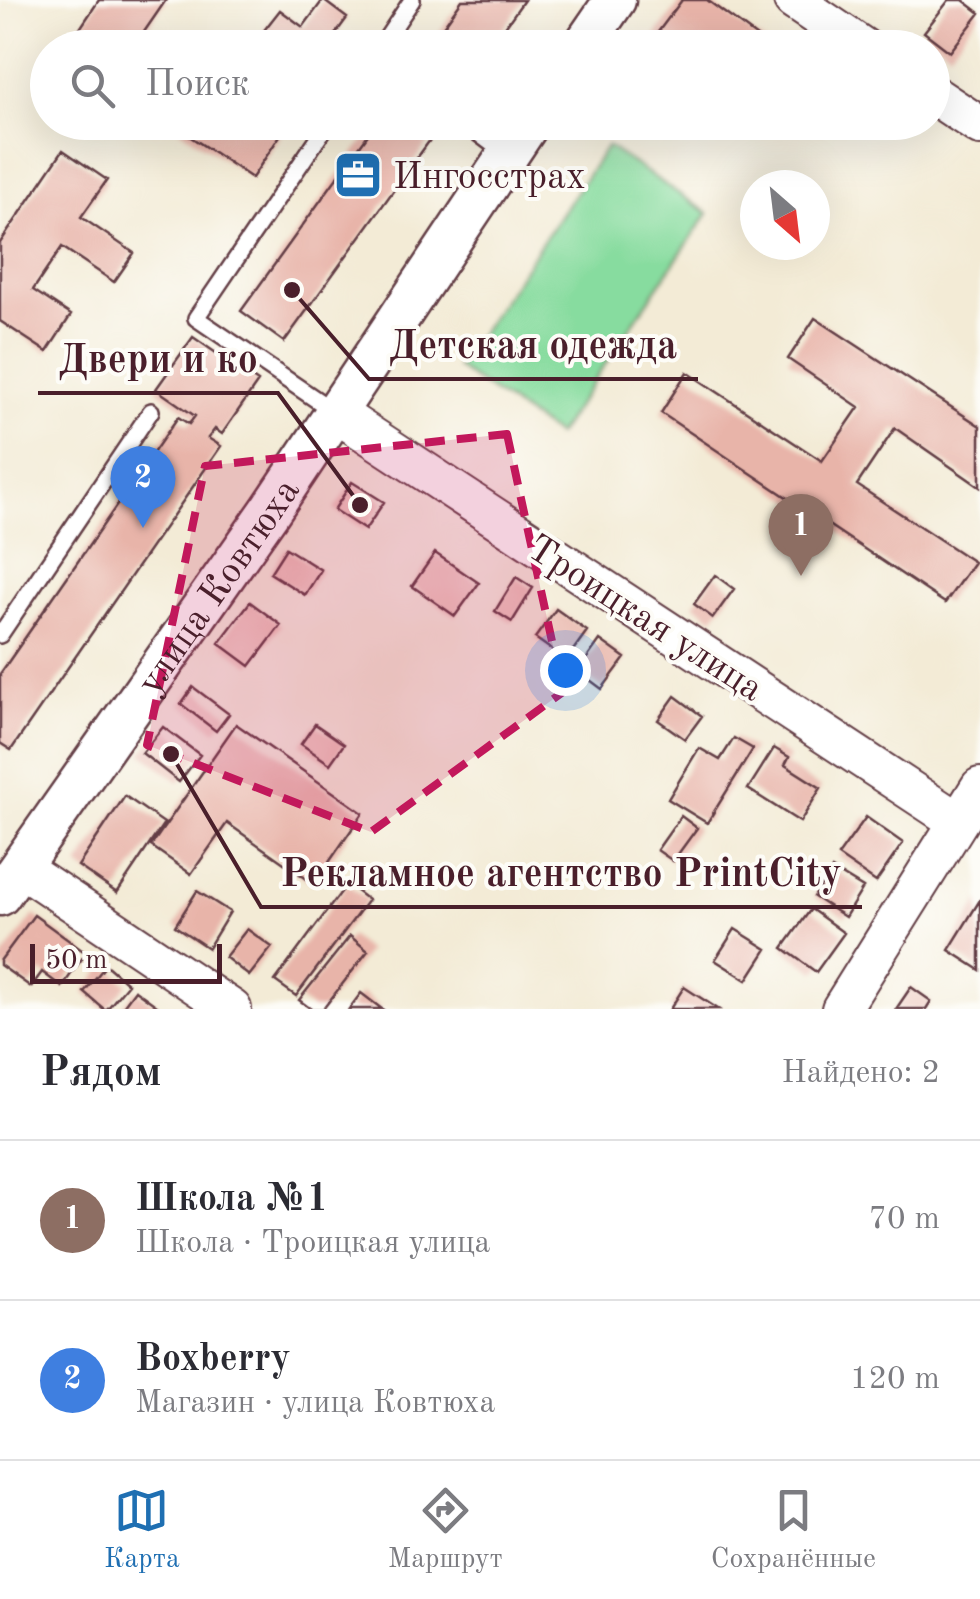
<!DOCTYPE html>
<html lang="ru">
<head>
<meta charset="utf-8">
<style>
	:root { --surface:#fff; --page:#f2f2f3; --text:#2b2b33; --muted:#7c7c81; --line:#e1e1e2; --accent:#1f6fb2 }
	body { margin:0; font-family:"Old Standard TT",serif; background:var(--page); color:var(--text) }
	.compass { position:absolute; left:740px; top:170px; width:90px; height:90px; border-radius:50%; background:var(--surface); box-shadow:0 10px 40px #0002; rotate:152deg }
	.scale { position:absolute; left:30px; bottom:25px; width:192px; box-sizing:border-box; padding-left:10px; border:5px solid #4a1f2b; border-top:0; font-size:28px; line-height:35px; white-space:nowrap; color:#4a1f2b; -webkit-text-stroke:8px #fdfcf7; paint-order:stroke }
	.you { position:absolute; left:565px; top:670px; width:35px; height:35px; margin:-25px; border:8px solid #fff; border-radius:50%; background:#1a73e8; box-shadow:0 0 0 15px #1a73e833 }
	.badge { display:grid; place-items:center; width:65px; height:65px; border-radius:50%; background:var(--accent); color:#fff; font-size:32px; font-weight:700 }
	.pin { position:absolute; translate:-50% -82px; filter:drop-shadow(0 2px 5px #0008) }
	.pin::after { content:''; position:absolute; top:52px; width:35px; height:30px; background:inherit; clip-path:polygon(0 0,100% 0,50% 100%) }
	.list { margin:0; padding:0; list-style:none }
	h2 { display:flex; justify-content:space-between; align-items:center; height:130px; margin:0; padding:0 40px; font-size:42px }
	h2 small { font-size:32px; font-weight:400; color:var(--muted) }
	.list li { display:grid; grid-template-columns:65px 1fr auto; gap:30px; align-items:center; box-sizing:border-box; height:160px; padding:0 40px; border-top:2px solid var(--line) }
	.list b { display:block; font-size:38px; white-space:nowrap }
	.list p { margin:0; font-size:32px; white-space:nowrap; color:var(--muted) }
	.list em { font-size:32px; font-style:normal; color:var(--muted) }
	.icon { flex:none; width:55px; height:55px; fill:none; stroke:currentColor; stroke-width:2; stroke-linecap:round; stroke-linejoin:round }
	.map { position:relative; flex:none; width:980px; height:1009px; overflow:hidden }
	.search { position:absolute; background:var(--surface); box-shadow:0 10px 40px #0002; left:30px; right:30px; top:30px; height:110px; display:flex; align-items:center; gap:25px; box-sizing:border-box; padding:0 35px; border-radius:55px; color:var(--muted); font-size:38px }
	.sheet { height:450px; background:var(--surface) }
	nav { display:flex; justify-content:space-around; align-items:center; box-sizing:border-box; height:140px; border-top:2px solid var(--line); background:var(--surface); font-size:28px; color:var(--muted) }
	nav a { display:grid; justify-items:center; gap:5px }
	nav .on { color:var(--accent) }
	.map>svg:first-child { display:block }
	.green { fill:#87dc9f; stroke:#687e65; stroke-width:2.5 }
	.building { fill:#e8b4a9 }
	.lines { fill:none; stroke-linecap:round; stroke-linejoin:round }
	.service-casing { stroke:#633e45; stroke-width:20 }
	.tertiary-casing { stroke:#633e45; stroke-width:42 }
	.secondary-casing { stroke:#633e45; stroke-width:45 }
	.service { stroke:#fff; stroke-width:15 }
	.tertiary { stroke:#fff; stroke-width:38 }
	.secondary { stroke:#fff; stroke-width:40 }
	.marked { fill:#c2185b; fill-opacity:0.2; stroke:#c2185b; stroke-width:8; stroke-dasharray:20 12; stroke-linejoin:round }
	.labels { text-anchor:middle; stroke-width:8; stroke-linejoin:round; paint-order:stroke }
	.poi-label { font-size:38px; fill:#4a1f2b; stroke:#fdfcf7; text-anchor:start }
	.street-label { font-size:38px; fill:#4a1f2b; stroke:#fdfcf7 }
	.leader { fill:none; stroke:#4a1f2b; stroke-width:4 }
	.callout-dot { fill:#4a1f2b; stroke:#fdfcf7; stroke-width:4 }
	.callout-label { font-size:40px; text-anchor:middle; font-weight:bold; fill:#4a1f2b; stroke:#fdfcf7; stroke-width:8; stroke-linejoin:round; paint-order:stroke }
</style>
</head>
<body>
<div class="map">
<svg width="980" height="1009" viewBox="0 0 980 1009">
	<rect width="100%" height="100%" fill="#fdfcf7"/>
	<filter id="ink" filterUnits="userSpaceOnUse"><feTurbulence type="fractalNoise" baseFrequency=".01" numOctaves="2"/><feDisplacementMap in="SourceGraphic" scale="20" xChannelSelector="R" yChannelSelector="G"/><feConvolveMatrix kernelMatrix="1 2 1 2 8 2 1 2 1" color-interpolation-filters="sRGB"/></filter>
	<filter id="wash" filterUnits="userSpaceOnUse"><feTurbulence type="fractalNoise" baseFrequency=".0048" numOctaves="4" result="noise"/><feDisplacementMap in="SourceGraphic" scale="40" xChannelSelector="R" yChannelSelector="G"/><feGaussianBlur stdDeviation="2.25" result="paint"/><feColorMatrix in="noise" values="0 0 0 0 0 0 0 0 0 0 0 0 0 0 0 0 0 1.4 0 .05"/><feComposite in="paint" operator="in"/></filter>
	<g filter="url(#wash)">
		<rect width="100%" height="100%" fill="#f3ebd6"/>
		<path class="green" d="M 607,146 L 708,213 L 557,435 L 457,368 Z"/>
		<g id="blocks">
			<path class="building" d="M 99,0 L 166,0 L 133,48 L 67,48 Z
				M 323,0 L 347,18 L 325,48 L 270,48 L 258,38 L 280,10 L 303,27 Z
				M 462,0 L 524,0 L 490,48 L 428,48 Z
				M 682,0 L 707,0 L 772,48 L 662,48 L 652,40 Z
				M 949,0 L 963,0 L 980,13 L 950,52 L 924,32 Z
				M 183,122 L 289,122 L 252,178 L 179,129 Z
				M 377,122 L 443,122 L 284,342 L 241,311 Z
				M 63,150 L 107,180 L 81,217 L 134,253 L 114,282 L 62,247 L 33,290 L 71,315 L 47,352 L 0,321 L 0,243 Z
				M 815,318 L 980,426 L 980,487 L 895,428 L 857,485 L 974,562 L 945,603 L 661,413 L 687,372 L 822,461 L 859,407 L 788,359 Z
				M 193,337 L 258,382 L 222,434 L 215,429 L 208,438 L 221,446 L 11,750 L 0,743 L 0,674 L 178,417 L 189,424 L 195,416 L 156,389 Z
				M 352,482 L 384,502 L 365,530 L 334,510 Z
				M 286,548 L 321,570 L 305,595 L 270,573 Z
				M 435,553 L 479,583 L 455,616 L 412,586 Z
				M 715,575 L 734,589 L 713,618 L 694,604 Z
				M 516,577 L 533,588 L 512,622 L 495,611 Z
				M 250,602 L 281,625 L 250,666 L 219,643 Z
				M 556,609 L 587,631 L 566,660 L 535,638 Z
				M 600,640 L 625,658 L 602,689 L 578,671 Z
				M 193,687 L 229,714 L 216,731 L 181,704 Z
				M 675,696 L 702,716 L 685,739 L 658,720 Z
				M 236,724 L 363,813 L 314,884 L 227,823 L 191,874 L 151,846 Z
				M 315,724 L 344,744 L 330,764 L 301,744 Z
				M 163,727 L 200,755 L 179,782 L 142,753 Z
				M 734,738 L 753,749 L 707,823 L 668,799 L 699,748 L 720,760 Z
				M 774,748 L 789,757 L 785,765 L 821,788 L 800,822 L 748,789 Z
				M 125,796 L 164,823 L 117,893 L 78,866 Z
				M 681,816 L 697,828 L 673,861 L 657,850 Z
				M 866,817 L 903,843 L 876,882 L 838,856 Z
				M 832,869 L 863,888 L 845,917 L 814,897 Z
				M 347,884 L 368,900 L 296,996 L 275,981 Z
				M 197,891 L 230,912 L 208,948 L 175,926 Z
				M 980,900 L 980,970 L 949,950 Z
				M 811,909 L 844,933 L 816,972 L 783,948 Z
				M 34,915 L 86,953 L 62,987 L 42,972 L 31,987 L 0,965 L 0,961 Z
				M 247,929 L 272,947 L 249,976 L 225,957 Z
				M 735,929 L 767,949 L 747,980 L 715,960 Z
				M 350,936 L 368,951 L 323,1009 L 311,1009 L 299,1000 Z
				M 106,965 L 128,984 L 107,1009 L 104,1009 L 84,992 Z
				M 684,987 L 718,1009 L 670,1009 Z
				M 911,987 L 931,1001 L 926,1009 L 896,1009 Z
				M 135,990 L 161,1009 L 121,1009 Z
				M 361,993 L 382,1009 L 349,1009 Z"/>
		</g>
	</g>
	<g filter="url(#ink)">
		<use href="#blocks" fill-opacity="0" stroke="#633e45" stroke-width="2.5"/>
		<g class="lines">
			<g class="service-casing">
				<path id="service" d="M 380,48 L 412,0
					M 329,122 L 196,318 L 336,413
					M 463,122 L 507,155
					M 0,635 L 151,411"/>
			</g>
			<g class="tertiary-casing">
				<path id="tertiary" d="M 793,0 L 864,48
					M 932,94 L 980,126
					M 336,413 L 957,821
					M 20,867 L 232,1009
					M 841,1009 L 980,787"/>
			</g>
			<g class="secondary-casing">
				<g id="secondary">
					<path d="M 582,48 L 615,0"/>
					<path id="s1" d="M 0,895 L 270,511 L 530,122"/>
				</g>
			</g>
			<use href="#service" class="service"/>
			<use href="#tertiary" class="tertiary"/>
			<use href="#secondary" class="secondary"/>
		</g>
	</g>
	<path class="marked" d="M 507,434 L 563,692 L 371,832 L 147,745 L 205,466 Z"/>
	<defs>
		<g id="office-square" transform="scale(2.5)"><rect x="-9" y="-9" width="18" height="18" rx="4" fill="#1f6fb2" stroke="#fdfcf7"/><path d="M-6-3h4V-5.5h4V-3h4V5H-6ZM-1-4.5V-3h2v-1.5ZM-6 0V1H6V0Z" fill="#fff"/></g>
	</defs>
	<g fill-rule="evenodd">
		<use href="#office-square" x="358" y="175"/>
	</g>
	<g class="labels">
		<g class="poi-label">
			<text x="393" y="188">Ингосстрах</text>
		</g>
		<g class="street-label">
			<text dy="13" stroke="none"><textPath href="#s1" startOffset="378">улица Ковтюха</textPath></text>
			<text transform="translate(646 617) rotate(33)" y="13">Троицкая улица</text>
		</g>
	</g>
	<path class="leader" d="M292 290L369 379H698M360 505L278 393H38M171 754L261 907H862"/>
	<g class="callout-dot">
		<circle cx="292" cy="290" r="10"/>
		<circle cx="360" cy="505" r="10"/>
		<circle cx="171" cy="754" r="10"/>
	</g>
	<g class="callout-label">
		<text x="533" y="358">Детская одежда</text>
		<text x="158" y="372">Двери и ко</text>
		<text x="561" y="886">Рекламное агентство PrintCity</text>
	</g>
</svg>
<svg class="compass" viewBox="-18 -18 36 36"><path d="M0-13l5 13h-10z" fill="#e53935"/><path d="M0 13l5-13h-10z" fill="#7c7c81"/></svg>
<div class="scale">50 m</div>
<div class="you"></div>
<div class="pin badge" style="left:801px;top:576px;background:#8d6e63">1</div>
<div class="pin badge" style="left:143px;top:528px;background:#3f7fe0">2</div>
<div class="search"><svg class="icon" aria-label="search" viewBox="0 0 24 24"><circle cx="10" cy="10" r="6"/><path d="M15 15l6 6"/></svg>Поиск</div>
</div>
<section class="sheet">
<h2>Рядом<small>Найдено: 2</small></h2>
<ul class="list">
<li><span class="badge" style="background:#8d6e63">1</span><div><b>Школа №1</b><p>Школа · Троицкая улица</p></div><em>70 m</em></li>
<li><span class="badge" style="background:#3f7fe0">2</span><div><b>Boxberry</b><p>Магазин · улица Ковтюха</p></div><em>120 m</em></li>
</ul>
</section>
<nav>
<a class="on"><svg class="icon" aria-label="map" viewBox="0 0 24 24"><path d="M3 6l6-2 6 2 6-2v14l-6 2-6-2-6 2zM9 4v14M15 6v14"/></svg>Карта</a>
<a><svg class="icon" aria-label="directions" viewBox="0 0 24 24"><path d="M12 3l9 9-9 9-9-9zM9 14v-3h6M13 9l2 2-2 2"/></svg>Маршрут</a>
<a><svg class="icon" aria-label="saved" viewBox="0 0 24 24"><path d="M7 4h10v16l-5-4-5 4z"/></svg>Сохранённые</a>
</nav>
</body>
</html>
